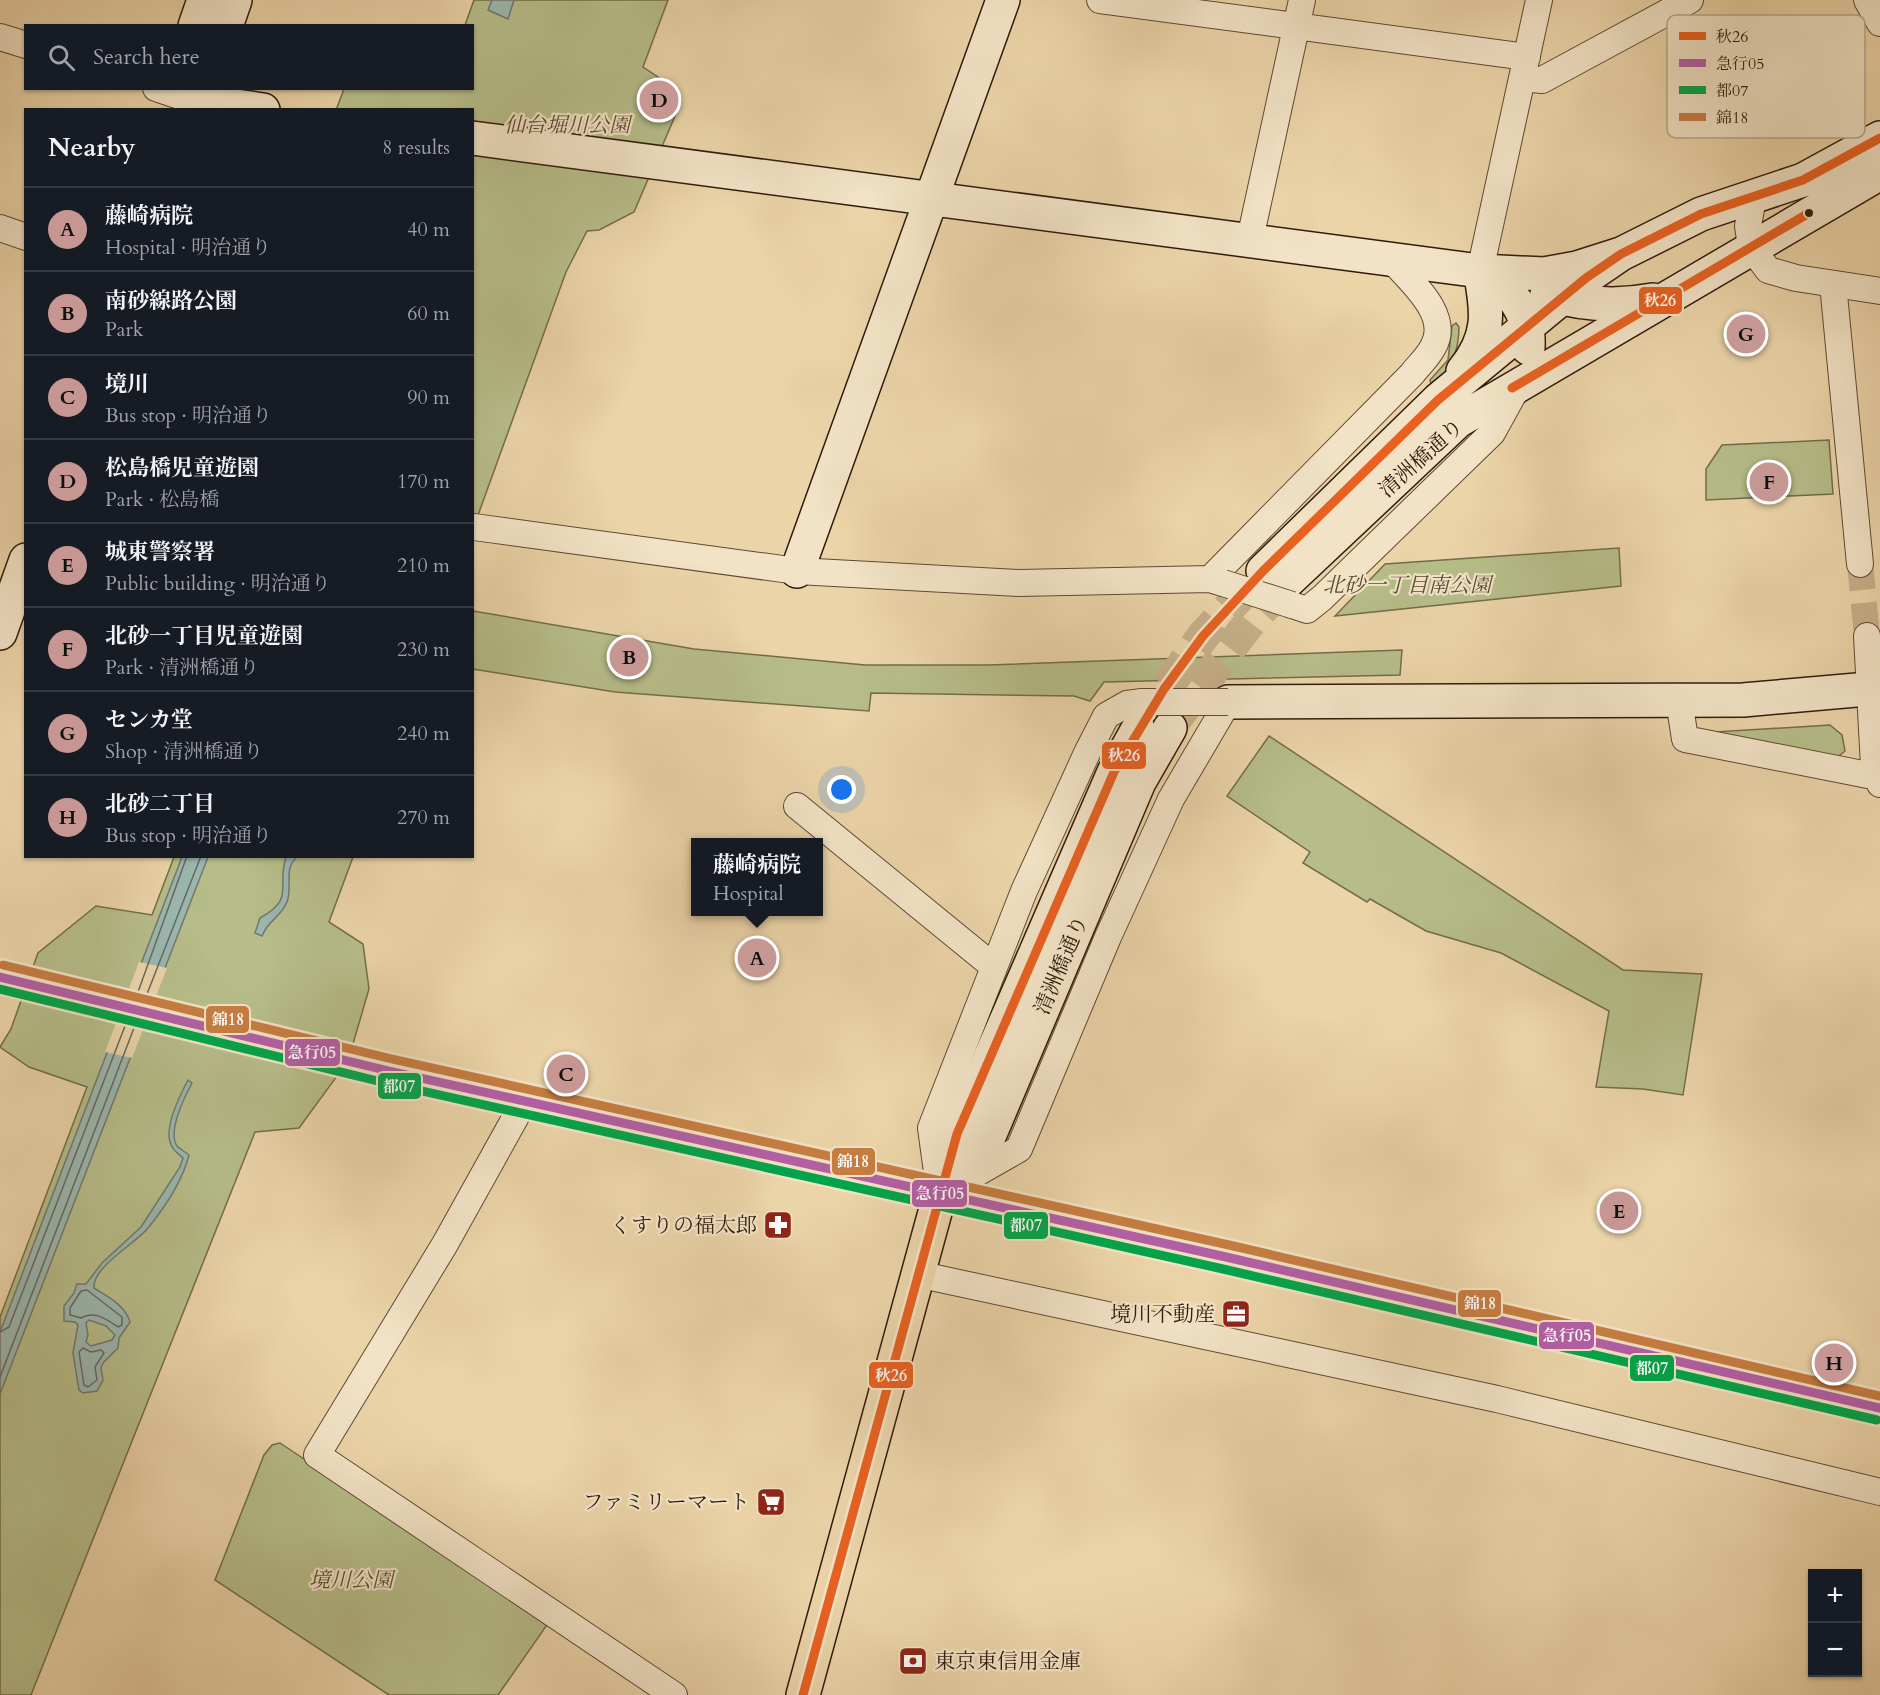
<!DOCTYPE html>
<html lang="en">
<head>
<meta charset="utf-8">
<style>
	:root { --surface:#171b24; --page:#242831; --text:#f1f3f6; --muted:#9ea1a6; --line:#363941; --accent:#c59692 }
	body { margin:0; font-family:Cardo,"Noto Serif JP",serif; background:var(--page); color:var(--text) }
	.controls { position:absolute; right:18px; bottom:18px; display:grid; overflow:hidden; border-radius:0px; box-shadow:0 2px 4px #0004 }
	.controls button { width:54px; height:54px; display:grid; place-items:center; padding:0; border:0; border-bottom:2px solid var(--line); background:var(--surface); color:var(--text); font:30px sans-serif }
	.you { position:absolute; left:842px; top:790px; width:21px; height:21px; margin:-15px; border:4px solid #fff; border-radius:50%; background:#1a73e8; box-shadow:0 0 0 9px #1a73e833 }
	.badge { display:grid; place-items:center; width:39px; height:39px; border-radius:50%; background:var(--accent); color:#111; font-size:20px; font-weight:700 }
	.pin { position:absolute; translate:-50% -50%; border:3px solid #fff; box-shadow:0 2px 6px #0006 }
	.popup { position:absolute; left:691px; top:838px; width:132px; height:78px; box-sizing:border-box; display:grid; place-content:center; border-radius:0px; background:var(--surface); filter:drop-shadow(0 2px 4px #0005); font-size:20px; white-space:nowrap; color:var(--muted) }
	.popup b { font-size:22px; color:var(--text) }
	.popup::after { content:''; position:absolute; left:50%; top:100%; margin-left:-12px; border:12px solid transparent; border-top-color:var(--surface) }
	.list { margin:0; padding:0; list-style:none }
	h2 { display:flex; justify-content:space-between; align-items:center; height:78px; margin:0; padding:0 24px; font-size:26px }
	h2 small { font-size:20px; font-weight:400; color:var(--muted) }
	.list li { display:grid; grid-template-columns:39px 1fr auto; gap:18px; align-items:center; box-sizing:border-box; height:84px; padding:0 24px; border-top:2px solid var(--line) }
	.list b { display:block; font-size:22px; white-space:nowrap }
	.list p { margin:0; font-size:20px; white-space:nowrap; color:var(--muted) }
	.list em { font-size:20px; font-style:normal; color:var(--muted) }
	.icon { flex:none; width:33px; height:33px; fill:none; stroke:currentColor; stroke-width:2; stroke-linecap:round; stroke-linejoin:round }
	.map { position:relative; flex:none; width:1880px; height:1695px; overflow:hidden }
	.search { position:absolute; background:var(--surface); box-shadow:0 2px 4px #0004; left:24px; top:24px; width:450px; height:66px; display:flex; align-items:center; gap:15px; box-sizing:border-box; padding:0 21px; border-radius:0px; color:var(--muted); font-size:22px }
	.panel { position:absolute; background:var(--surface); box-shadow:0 2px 4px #0004; left:24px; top:108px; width:450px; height:750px; border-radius:0px }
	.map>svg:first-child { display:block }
	.green { fill:#b6bd89; stroke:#746c4a; stroke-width:1.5 }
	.water { fill:#9bb7b0; stroke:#71786e; stroke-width:1.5; fill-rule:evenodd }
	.pier { fill:#ebd4a8 }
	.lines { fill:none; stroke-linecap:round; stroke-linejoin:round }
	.shore { stroke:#66685e; stroke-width:1.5 }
	.street-tunnel { stroke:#c6af89; stroke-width:26; stroke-dasharray:26 13; stroke-linecap:butt }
	.secondary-tunnel { stroke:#c6af89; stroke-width:33; stroke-dasharray:33 16; stroke-linecap:butt }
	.street-casing { stroke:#604833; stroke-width:28 }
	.secondary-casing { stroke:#311a0c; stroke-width:36 }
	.primary-casing { stroke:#311a0c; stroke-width:36 }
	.street { stroke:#f2e3c6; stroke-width:26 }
	.secondary { stroke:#f2e3c6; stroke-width:33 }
	.primary { stroke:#ebd4a8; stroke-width:33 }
	.street-bridge-casing { stroke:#604833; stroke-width:28; stroke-linecap:butt }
	.street-bridge { stroke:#f2e3c6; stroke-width:26 }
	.bus-1-casing { stroke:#f2e3c6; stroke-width:14 }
	.bus-2-casing { stroke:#f2e3c6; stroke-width:14 }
	.bus-3-casing { stroke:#f2e3c6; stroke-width:14 }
	.bus-4-casing { stroke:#f2e3c6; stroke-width:14 }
	.bus-1 { stroke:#e86121; stroke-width:9 }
	.bus-2 { stroke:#b35fa6; stroke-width:9 }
	.bus-3 { stroke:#02a44a; stroke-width:9 }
	.bus-4 { stroke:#c67d41; stroke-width:9 }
	.bus-dot { fill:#311a0c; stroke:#f2e3c6; stroke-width:2 }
	.labels { text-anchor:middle; stroke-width:4.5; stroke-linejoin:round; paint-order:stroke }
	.park-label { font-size:21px; font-style:italic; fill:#594b32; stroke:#f2e3c6 }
	.street-label { font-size:21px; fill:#311a0c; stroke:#f2e3c6 }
	.poi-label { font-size:21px; fill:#311a0c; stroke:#f2e3c6; text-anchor:end }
	.key { fill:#f2e3c6; stroke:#b8a78e; stroke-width:1.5 }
	.key-label { font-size:16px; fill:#311a0c }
	.line-badge { stroke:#f2e3c6; stroke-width:2 }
	.badge-label { font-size:16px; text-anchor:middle; font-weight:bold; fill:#fff }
</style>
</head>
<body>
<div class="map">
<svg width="1880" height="1695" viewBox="0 0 1880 1695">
	<rect width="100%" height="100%" fill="#ebd4a8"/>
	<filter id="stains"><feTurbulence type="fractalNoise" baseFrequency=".00333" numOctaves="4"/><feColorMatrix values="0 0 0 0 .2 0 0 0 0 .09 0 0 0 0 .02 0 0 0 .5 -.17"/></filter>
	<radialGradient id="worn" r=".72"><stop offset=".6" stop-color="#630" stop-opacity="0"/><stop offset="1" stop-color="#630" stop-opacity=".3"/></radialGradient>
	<path class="green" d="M 474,0 L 668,0 L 643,67 L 667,83 L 681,102 L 634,212 L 599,230 L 587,231 L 566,272 L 473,529 L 472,110 L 336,110 L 344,89 L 472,88 L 472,26 L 465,25 Z
		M 1456,323 L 1459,327 C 1459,354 1450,368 1432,388 L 1430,380 L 1448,360 L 1452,326 Z
		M 1829,440 L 1833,494 L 1706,500 L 1706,469 L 1722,445 Z
		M 1619,548 L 1621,586 L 1335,616 L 1385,564 Z
		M 473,611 L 694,649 L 865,665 L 989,665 L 1402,650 L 1400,675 L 1104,682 L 1090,701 L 1074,696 L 871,693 L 869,711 L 615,692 L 473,669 Z
		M 1830,725 L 1842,735 L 1845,751 L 1834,760 L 1698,733 Z
		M 1269,736 L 1623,970 L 1702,974 L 1683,1095 L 1643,1089 L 1596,1087 L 1609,1011 L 1501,953 L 1426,931 L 1370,899 L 1367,902 L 1303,863 L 1310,852 L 1227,796 Z
		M 174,857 L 353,857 L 329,922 L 363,944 L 369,989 L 348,1061 L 299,1128 L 255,1132 L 31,1695 L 0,1695 L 0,1317 L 87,1087 L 29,1067 L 0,1047 L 11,1029 L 38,953 L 96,906 L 152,915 Z
		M 280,1443 L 549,1622 L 498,1695 L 389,1695 L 215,1580 L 264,1455 L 272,1445 Z"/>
	<path class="water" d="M 492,0 L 514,0 L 508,19 L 488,10 Z
		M 182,857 L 208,857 L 0,1394 L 0,1332 Z
		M 286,857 L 297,857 C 283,869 293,886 287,902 C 281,917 269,919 262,936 L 255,933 L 260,918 C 296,898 276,888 286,857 Z
		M 188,1080 L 192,1083 C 185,1096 167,1132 177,1146 C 180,1149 185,1152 189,1155 C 182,1182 166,1206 148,1228 C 135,1244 92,1267 94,1288 C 108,1297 125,1305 130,1322 L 119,1338 L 118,1348 L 103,1363 L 101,1368 L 103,1380 L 97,1391 L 83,1393 L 79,1390 L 73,1353 L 78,1325 L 75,1322 L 64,1321 L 64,1306 L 74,1293 L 77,1284 L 86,1284 L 102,1263 L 141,1227 L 180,1167 L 183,1158 C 180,1155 175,1152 173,1148 C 161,1133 180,1095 188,1080 ZM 89,1320 L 106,1326 L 115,1335 L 112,1340 L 91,1346 L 86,1342 L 88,1335 L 86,1323 Z"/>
	<path class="pier" d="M 139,962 L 167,968 L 132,1058 L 105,1052 Z"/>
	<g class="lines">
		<path class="shore" d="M 138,992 L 187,856
			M 147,994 L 201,856
			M 87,1290 L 122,1317 L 122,1325 L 118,1327 C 106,1319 94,1310 81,1318 L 70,1315 L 70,1308 L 81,1291 Z
			M 0,1332 L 9,1327 L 125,1026
			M 83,1348 L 91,1352 L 101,1350 L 104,1353 L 95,1367 L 97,1380 L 88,1387 L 84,1385 L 79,1352 Z
			M 0,1377 L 134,1028"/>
		<path class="street-tunnel" d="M 1860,564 L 1867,636"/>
		<path class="secondary-tunnel" d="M 1170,726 L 1251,621 L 1288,581
			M 1139,727 L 1203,636 L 1263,571"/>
		<g class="street-casing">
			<path id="street" d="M 1100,0 L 1527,57
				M 1867,0 L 1880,23
				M 0,37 L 26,45
				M 1522,78 L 1542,80 L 1690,0
				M 156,88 L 188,99
				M 1753,198 L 1748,226 L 1751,247 L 1768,270 L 1796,278 L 1880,291
				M 0,228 L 26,237
				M 1250,239 L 1302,0
				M 1480,271 L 1539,0
				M 1833,284 L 1860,564
				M 474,527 L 797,571 L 1019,583 L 1210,579
				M 1223,583 L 1210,579 L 1412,374 C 1419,365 1428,357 1433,347 C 1452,315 1409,280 1390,258
				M 1292,605 L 1307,610 L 1322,598 L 1492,433 L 1519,384
				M 1867,636 L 1874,766 L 1880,784
				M 1679,700 L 1685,739 L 1878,777
				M 1142,702 L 1127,704 L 1106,716 L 1087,753 L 1024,891 L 931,1128 L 940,1194 L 1019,1149 L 1108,937 L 1171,799 L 1228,702
				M 797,806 L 994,967
				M 524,1102 L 445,1244 L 317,1455 L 674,1695
				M 917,1274 L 1497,1399 L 1880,1492"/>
		</g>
		<g class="secondary-casing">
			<path id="secondary" d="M 195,26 L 204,0
				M 226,26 L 235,0
				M 188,99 L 263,110
				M 472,138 L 1480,271 L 1544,274 L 1577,268 L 1621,254
				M 1480,271 C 1511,291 1530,308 1528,348
				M 1547,294 C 1583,305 1616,307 1653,300
				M 1463,371 C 1491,337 1488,312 1480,271
				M 797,571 L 1003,0
				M 1263,571 L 1438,400 L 1586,278 L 1621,254 L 1701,214 L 1803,180 L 1880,138
				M 1288,581 L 1458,421 L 1880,173
				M 0,633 L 26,560
				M 1228,702 L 1743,700 L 1880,688
				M 942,1187 L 957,1134 L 1114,772 L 1138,729
				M 940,1194 L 987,1141 L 1139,782 L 1170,728"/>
		</g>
		<g class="primary-casing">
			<path id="primary" d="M 0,977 L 389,1071 L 1226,1257 L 1880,1408
				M 803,1695 L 940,1194"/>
		</g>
		<use href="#street" class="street"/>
		<use href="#secondary" class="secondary"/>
		<use href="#primary" class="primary"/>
		<g class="street-bridge-casing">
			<path id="street-bridge" d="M 1223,583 L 1292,605
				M 1142,702 L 1228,702"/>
		</g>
		<use href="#street-bridge" class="street-bridge"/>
		<g class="bus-1-casing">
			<path id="bus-1" d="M 1512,388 L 1809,213
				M 803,1695 L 957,1134 L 1114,772 L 1164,689 L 1203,636 L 1263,571 L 1438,400 L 1586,278 L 1621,254 L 1701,214 L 1803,180 L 1880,138"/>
		</g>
		<g class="bus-2-casing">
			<path id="bus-2" d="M 0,977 L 389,1071 L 1226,1257 L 1880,1408"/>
		</g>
		<g class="bus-3-casing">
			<path id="bus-3" d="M 0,989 L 386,1083 L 1223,1269 L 1877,1420"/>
		</g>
		<g class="bus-4-casing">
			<path id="bus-4" d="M 3,965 L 392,1059 L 1229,1245 L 1880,1396"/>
		</g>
		<use href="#bus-1" class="bus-1"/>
		<use href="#bus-2" class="bus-2"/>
		<use href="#bus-3" class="bus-3"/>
		<use href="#bus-4" class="bus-4"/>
	</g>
	<defs>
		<g id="pharmacy-square" transform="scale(1.5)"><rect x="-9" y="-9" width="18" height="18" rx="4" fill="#8f2418" stroke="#f2e3c6"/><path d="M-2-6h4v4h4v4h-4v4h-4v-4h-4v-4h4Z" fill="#fff"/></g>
		<g id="office-square" transform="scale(1.5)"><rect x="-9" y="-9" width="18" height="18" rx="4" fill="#8f2418" stroke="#f2e3c6"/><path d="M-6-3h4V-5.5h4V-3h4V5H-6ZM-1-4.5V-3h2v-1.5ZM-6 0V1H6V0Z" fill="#fff"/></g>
		<g id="supermarket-square" transform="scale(1.5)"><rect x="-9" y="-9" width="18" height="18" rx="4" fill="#8f2418" stroke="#f2e3c6"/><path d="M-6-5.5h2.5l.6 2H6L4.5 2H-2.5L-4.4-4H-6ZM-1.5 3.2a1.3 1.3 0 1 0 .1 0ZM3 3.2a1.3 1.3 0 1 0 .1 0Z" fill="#fff"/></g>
		<g id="bank-square" transform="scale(1.5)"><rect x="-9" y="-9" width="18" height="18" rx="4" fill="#8f2418" stroke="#f2e3c6"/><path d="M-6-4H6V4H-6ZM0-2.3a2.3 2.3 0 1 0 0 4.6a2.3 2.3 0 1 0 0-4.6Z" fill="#fff"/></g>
	</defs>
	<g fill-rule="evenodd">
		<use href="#pharmacy-square" x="778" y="1225"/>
		<use href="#office-square" x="1236" y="1314"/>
		<use href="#supermarket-square" x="771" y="1502"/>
		<use href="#bank-square" x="913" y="1661"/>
	</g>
	<circle class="bus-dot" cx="1809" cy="213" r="5"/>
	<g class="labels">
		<g class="park-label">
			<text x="567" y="132">仙台堀川公園</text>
			<text x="1407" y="592">北砂一丁目南公園</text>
			<text x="351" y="1587">境川公園</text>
		</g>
		<g class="street-label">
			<text transform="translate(1421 458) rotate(-42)" y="7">清洲橋通り</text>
			<text transform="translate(1061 965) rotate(-67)" y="7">清洲橋通り</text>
		</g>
		<g class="poi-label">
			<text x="757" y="1232">くすりの福太郎</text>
			<text x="1215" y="1321">境川不動産</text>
			<text x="750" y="1509">ファミリーマート</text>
			<text x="934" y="1668" text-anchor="start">東京東信用金庫</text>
		</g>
	</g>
	<rect x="1667" y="15" width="198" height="123" rx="9" class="key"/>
	<rect x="1679" y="32" width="27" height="8" fill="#e86121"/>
	<rect x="1679" y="59" width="27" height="8" fill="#b35fa6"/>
	<rect x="1679" y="86" width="27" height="8" fill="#02a44a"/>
	<rect x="1679" y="113" width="27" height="8" fill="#c67d41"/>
	<g class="key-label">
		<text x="1716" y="42">秋26</text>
		<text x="1716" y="69">急行05</text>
		<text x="1716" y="96">都07</text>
		<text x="1716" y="123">錦18</text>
	</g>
	<g class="line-badge">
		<rect x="1638" y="286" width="45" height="29" rx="6" fill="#e86121"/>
		<rect x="1101" y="741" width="46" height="29" rx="6" fill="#e86121"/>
		<rect x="205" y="1005" width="45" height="29" rx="6" fill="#c67d41"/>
		<rect x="284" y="1038" width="57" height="29" rx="6" fill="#b35fa6"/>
		<rect x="377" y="1072" width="45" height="28" rx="6" fill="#02a44a"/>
		<rect x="831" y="1147" width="45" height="29" rx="6" fill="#c67d41"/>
		<rect x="911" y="1179" width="57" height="29" rx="6" fill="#b35fa6"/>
		<rect x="1003" y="1211" width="46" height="29" rx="6" fill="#02a44a"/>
		<rect x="1457" y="1289" width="45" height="29" rx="6" fill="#c67d41"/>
		<rect x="1538" y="1321" width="57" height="29" rx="6" fill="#b35fa6"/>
		<rect x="1629" y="1354" width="46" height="28" rx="6" fill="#02a44a"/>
		<rect x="868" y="1361" width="46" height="28" rx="6" fill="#e86121"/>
	</g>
	<g class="badge-label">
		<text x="1660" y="306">秋26</text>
		<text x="1124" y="761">秋26</text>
		<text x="228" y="1025">錦18</text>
		<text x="312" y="1058">急行05</text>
		<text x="399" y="1092">都07</text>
		<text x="853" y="1167">錦18</text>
		<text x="940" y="1199">急行05</text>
		<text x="1026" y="1231">都07</text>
		<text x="1480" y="1309">錦18</text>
		<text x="1567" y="1341">急行05</text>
		<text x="1652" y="1374">都07</text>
		<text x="891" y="1381">秋26</text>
	</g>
	<rect width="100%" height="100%" filter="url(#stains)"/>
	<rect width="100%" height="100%" fill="url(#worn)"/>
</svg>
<div class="controls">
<button>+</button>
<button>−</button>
</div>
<div class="you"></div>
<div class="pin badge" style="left:757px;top:958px">A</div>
<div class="popup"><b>藤崎病院</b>Hospital</div>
<div class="pin badge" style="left:629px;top:657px">B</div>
<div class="pin badge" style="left:566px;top:1074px">C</div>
<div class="pin badge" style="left:659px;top:100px">D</div>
<div class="pin badge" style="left:1619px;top:1211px">E</div>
<div class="pin badge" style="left:1769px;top:482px">F</div>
<div class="pin badge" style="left:1746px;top:334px">G</div>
<div class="pin badge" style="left:1834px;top:1363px">H</div>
<div class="search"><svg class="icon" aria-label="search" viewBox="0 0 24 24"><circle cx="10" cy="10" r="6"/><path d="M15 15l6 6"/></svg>Search here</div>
<section class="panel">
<h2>Nearby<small>8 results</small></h2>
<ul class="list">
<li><span class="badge">A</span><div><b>藤崎病院</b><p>Hospital · 明治通り</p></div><em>40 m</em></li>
<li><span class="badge">B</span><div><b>南砂線路公園</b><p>Park</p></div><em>60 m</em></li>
<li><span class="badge">C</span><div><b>境川</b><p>Bus stop · 明治通り</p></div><em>90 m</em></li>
<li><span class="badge">D</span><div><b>松島橋児童遊園</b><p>Park · 松島橋</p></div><em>170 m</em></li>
<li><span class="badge">E</span><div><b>城東警察署</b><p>Public building · 明治通り</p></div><em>210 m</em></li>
<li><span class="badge">F</span><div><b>北砂一丁目児童遊園</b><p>Park · 清洲橋通り</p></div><em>230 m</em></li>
<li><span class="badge">G</span><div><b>センカ堂</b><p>Shop · 清洲橋通り</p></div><em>240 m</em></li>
<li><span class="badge">H</span><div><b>北砂二丁目</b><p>Bus stop · 明治通り</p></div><em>270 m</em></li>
</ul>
</section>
</div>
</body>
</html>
